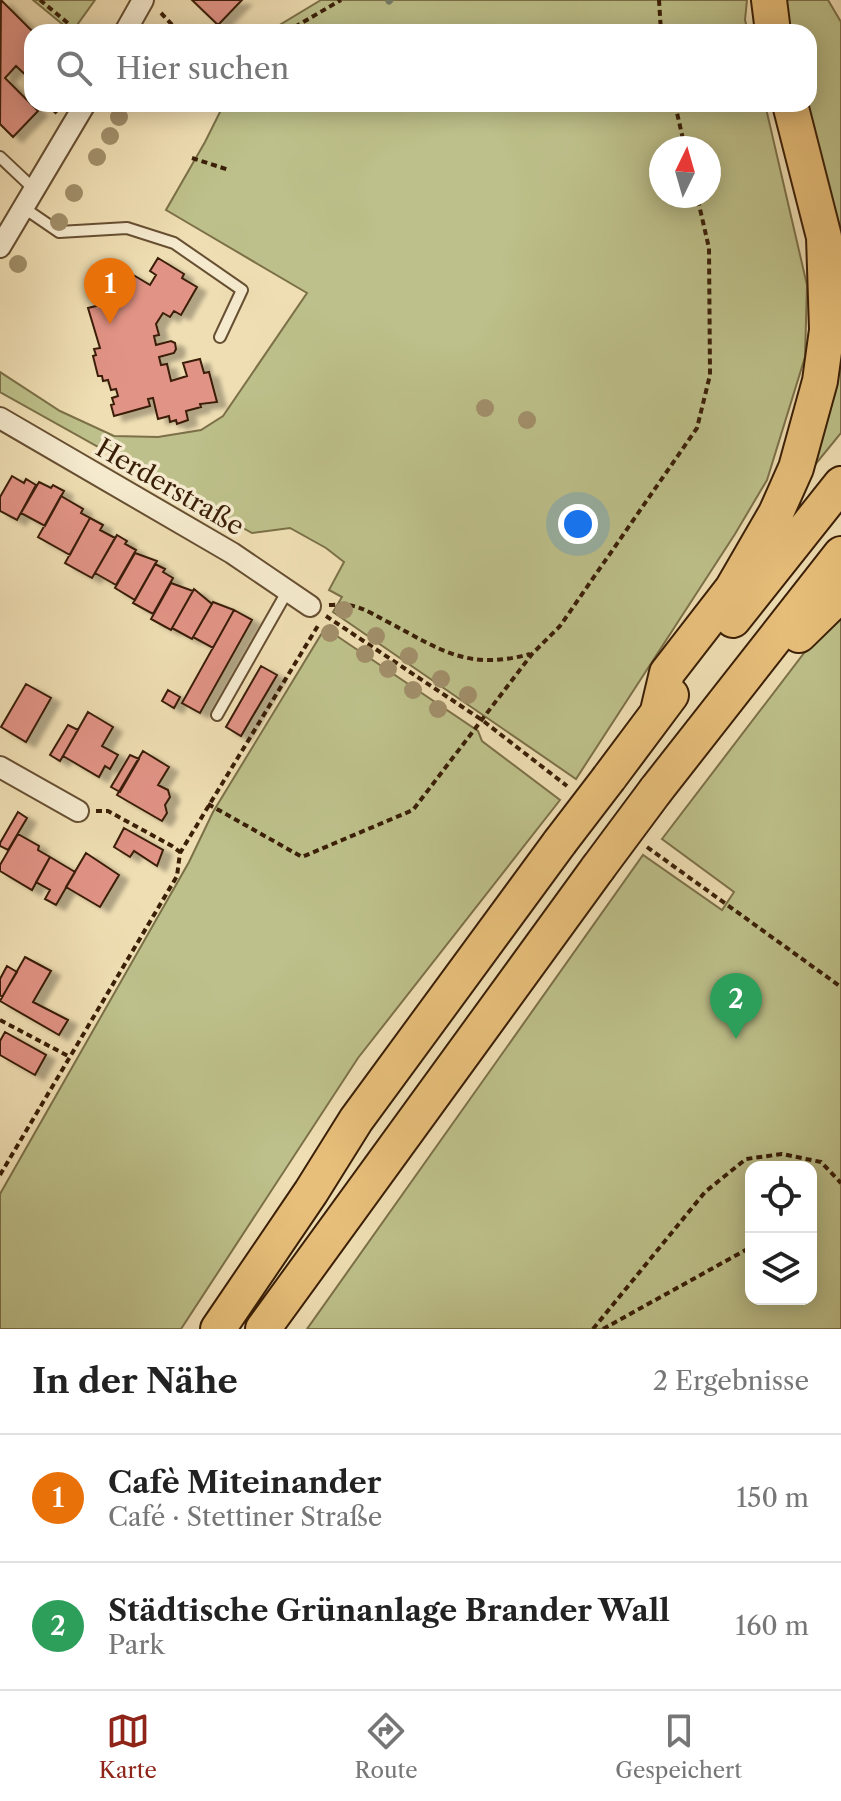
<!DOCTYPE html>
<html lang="de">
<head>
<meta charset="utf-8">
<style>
	:root { --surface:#fff; --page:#f6f6f6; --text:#222; --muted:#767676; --line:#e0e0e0; --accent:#8f2418 }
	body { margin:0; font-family:"Libre Caslon Text",serif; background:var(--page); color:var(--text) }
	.controls { position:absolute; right:24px; bottom:24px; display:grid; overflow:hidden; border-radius:16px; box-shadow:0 4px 20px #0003 }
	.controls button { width:72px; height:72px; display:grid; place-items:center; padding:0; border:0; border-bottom:2px solid var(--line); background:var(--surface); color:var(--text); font:40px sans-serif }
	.compass { position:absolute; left:649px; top:136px; width:72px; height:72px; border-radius:50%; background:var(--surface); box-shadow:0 4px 20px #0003; rotate:5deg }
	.you { position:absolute; left:578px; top:524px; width:28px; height:28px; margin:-20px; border:6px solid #fff; border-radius:50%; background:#1a73e8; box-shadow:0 0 0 12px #1a73e833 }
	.badge { display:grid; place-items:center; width:52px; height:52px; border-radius:50%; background:var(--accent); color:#fff; font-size:26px; font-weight:700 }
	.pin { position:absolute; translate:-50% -66px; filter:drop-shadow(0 2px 4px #0008) }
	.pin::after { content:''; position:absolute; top:42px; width:28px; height:24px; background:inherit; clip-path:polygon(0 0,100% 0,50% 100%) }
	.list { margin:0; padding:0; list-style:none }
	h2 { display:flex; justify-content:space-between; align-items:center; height:104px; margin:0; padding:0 32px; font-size:34px }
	h2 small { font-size:26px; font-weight:400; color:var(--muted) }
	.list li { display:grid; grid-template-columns:52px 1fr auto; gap:24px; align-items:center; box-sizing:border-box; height:128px; padding:0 32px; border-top:2px solid var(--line) }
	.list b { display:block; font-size:30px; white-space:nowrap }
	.list p { margin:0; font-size:26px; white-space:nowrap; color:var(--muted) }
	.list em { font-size:26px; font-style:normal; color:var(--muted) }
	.icon { flex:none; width:44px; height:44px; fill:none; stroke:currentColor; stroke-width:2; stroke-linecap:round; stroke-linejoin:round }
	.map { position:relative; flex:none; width:841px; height:1329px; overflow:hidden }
	.search { position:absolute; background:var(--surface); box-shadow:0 4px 20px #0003; left:24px; right:24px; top:24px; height:88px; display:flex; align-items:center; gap:20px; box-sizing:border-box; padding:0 28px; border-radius:24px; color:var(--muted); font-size:30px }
	.sheet { height:360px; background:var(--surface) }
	nav { display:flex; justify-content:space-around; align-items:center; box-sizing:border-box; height:112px; border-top:2px solid var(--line); background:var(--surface); font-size:22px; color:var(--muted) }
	nav a { display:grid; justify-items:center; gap:4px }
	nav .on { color:var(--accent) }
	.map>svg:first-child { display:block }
	.green { fill:#bdc08a; stroke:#7c7048; stroke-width:2; fill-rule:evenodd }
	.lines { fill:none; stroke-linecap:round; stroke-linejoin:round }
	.stream { stroke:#747d69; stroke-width:7 }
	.building { fill:#e19385; stroke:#3a1f07; stroke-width:2; filter:url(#shadow) }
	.service-casing { stroke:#674f32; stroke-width:14 }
	.minor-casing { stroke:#674f32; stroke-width:24 }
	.motorway-casing { stroke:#3a1f07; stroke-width:38 }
	.path { stroke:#3a1f07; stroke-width:4; stroke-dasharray:6 4; stroke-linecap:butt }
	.service { stroke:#f5eace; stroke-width:10 }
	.minor { stroke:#f5eace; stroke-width:20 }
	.motorway { stroke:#e8bf7a; stroke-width:34 }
	.motorway-bridge-casing { stroke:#3a1f07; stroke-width:38; stroke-linecap:butt }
	.motorway-bridge { stroke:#e8bf7a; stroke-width:34 }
	.tree { fill:#a18f6a }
	.labels { text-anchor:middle; stroke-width:7; stroke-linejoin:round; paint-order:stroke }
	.street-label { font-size:26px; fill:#3a1f07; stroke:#f5eace }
</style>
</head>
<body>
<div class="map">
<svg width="841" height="1329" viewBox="0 0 841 1329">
	<defs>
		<filter id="shadow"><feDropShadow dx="9" dy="5" stdDeviation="2" flood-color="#0004"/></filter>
	</defs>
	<rect width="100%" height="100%" fill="#efdeb3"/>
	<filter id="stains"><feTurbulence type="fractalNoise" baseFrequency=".0025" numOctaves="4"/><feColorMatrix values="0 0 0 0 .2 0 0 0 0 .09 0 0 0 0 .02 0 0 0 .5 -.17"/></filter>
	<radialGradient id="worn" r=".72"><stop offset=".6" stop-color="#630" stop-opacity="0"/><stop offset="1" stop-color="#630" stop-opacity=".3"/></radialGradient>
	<path class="green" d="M 33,0 L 95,0 L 72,32 Z
		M 321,0 L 747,0 L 745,20 L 748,32 L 268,32 Z
		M 778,0 L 828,0 L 841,22 L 841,433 L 805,477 L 826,399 L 802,104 L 809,104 L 809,32 L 782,32 Z
		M 224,104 L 765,104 L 807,285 L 805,357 L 767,480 L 735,534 L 576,779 L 333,612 L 342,597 L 329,590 L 344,562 L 326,548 L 290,528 L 252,533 L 0,392 L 0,372 L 60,411 L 114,436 L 158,437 L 201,430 L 223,416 L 307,293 L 166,210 L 205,142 ZM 661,148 L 709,148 L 709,196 L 661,196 Z
		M 841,610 L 841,1329 L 307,1329 L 643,855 L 722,910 L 734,892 L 662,839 L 830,619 ZM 751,1167 L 811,1167 L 811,1299 L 751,1299 Z
		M 325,628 L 478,731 L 482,741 L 560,800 L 358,1058 L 181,1329 L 0,1329 L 0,1194 L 189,862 L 213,812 Z"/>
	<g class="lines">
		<path class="stream" d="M 389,1 L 390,0"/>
	</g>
	<path class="building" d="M 1,0 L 33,32 L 32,81 L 16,66 L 5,78 L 38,111 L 13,137 L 0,124 Z
		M 192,0 L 242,0 L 218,25 Z
		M 158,258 L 184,274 L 182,278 L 197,287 L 181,315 L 174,311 L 170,317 L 163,313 L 156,324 L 159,335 L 154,336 L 156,345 L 171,341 L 175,343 L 176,349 L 174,353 L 159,357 L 161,365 L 167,364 L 171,381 L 187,376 L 183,363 L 200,359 L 204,373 L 209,372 L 217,402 L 200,404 L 201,407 L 186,411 L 188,420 L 177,424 L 176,420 L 170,422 L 169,416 L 158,419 L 153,398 L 148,399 L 150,406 L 114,416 L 111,405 L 114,404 L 112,398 L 118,396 L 116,389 L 111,390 L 108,380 L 103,381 L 102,376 L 98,376 L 93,356 L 96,355 L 94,349 L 100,348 L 88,308 L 112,302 L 118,293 L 121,295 L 127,284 L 124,282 L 130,273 L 150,285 L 156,275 L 150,271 Z
		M 12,476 L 24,483 L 26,479 L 36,485 L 17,520 L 0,511 L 0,497 Z
		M 39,482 L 51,488 L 53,485 L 64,491 L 45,526 L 21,513 Z
		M 61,496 L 83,509 L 81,513 L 90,518 L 70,555 L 38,537 Z
		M 90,518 L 103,525 L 100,530 L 115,538 L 92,578 L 65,563 Z
		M 117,535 L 127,541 L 125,544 L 136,550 L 116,585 L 95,573 Z
		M 135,553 L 157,561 L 135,600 L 115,588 Z
		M 155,564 L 165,569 L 163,572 L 173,578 L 153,614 L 133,603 Z
		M 171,583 L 193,591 L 171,630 L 151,619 Z
		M 194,589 L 212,604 L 192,639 L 172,628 Z
		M 213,602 L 234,610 L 213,648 L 193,637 Z
		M 234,610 L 252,620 L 200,713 L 182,703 Z
		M 261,666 L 277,675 L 241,736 L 226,727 Z
		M 26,684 L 51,698 L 26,742 L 1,727 Z
		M 168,690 L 180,697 L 174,708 L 162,701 Z
		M 88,712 L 113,727 L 102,746 L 118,755 L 110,769 L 105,766 L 99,777 L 63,756 Z
		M 68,725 L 78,730 L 60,761 L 50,755 Z
		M 143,751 L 169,767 L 158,785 L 168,790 L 170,797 L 165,805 L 167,813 L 162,821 L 117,795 Z
		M 130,755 L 139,759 L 120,792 L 111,787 Z
		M 18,812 L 27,818 L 8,850 L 0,846 L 0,843 Z
		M 124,828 L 163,850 L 157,866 L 134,851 L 130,857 L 114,847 Z
		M 18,834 L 39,846 L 38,850 L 50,857 L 32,890 L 0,871 L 0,865 Z
		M 86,853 L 119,875 L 100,907 L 66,887 Z
		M 50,857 L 75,872 L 56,905 L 45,899 L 50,890 L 36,882 Z
		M 25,957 L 51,971 L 33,1002 L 68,1020 L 59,1035 L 0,1001 Z
		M 7,966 L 17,972 L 2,997 L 0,995 L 0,979 Z
		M 5,1032 L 46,1055 L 35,1075 L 0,1055 L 0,1041 Z"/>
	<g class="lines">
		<g class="service-casing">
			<path id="service" d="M 0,157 L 35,190
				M 24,208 L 59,232 L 127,228 L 174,243 L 242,290 L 220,337
				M 217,715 L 288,590"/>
		</g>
		<g class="minor-casing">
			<path id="minor" d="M 125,32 L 143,0
				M 0,247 L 85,104
				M 0,418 L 232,553 L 310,606
				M 0,767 L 78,811"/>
		</g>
		<g class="motorway-casing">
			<path id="motorway" d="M 769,0 L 773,32
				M 733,620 L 841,484
				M 799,635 L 841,594
				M 658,711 L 667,673 L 732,589 L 776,513 L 796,468 L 820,381 L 827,330 L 824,237 L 790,104
				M 609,778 L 671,695
				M 656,790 L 841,554
				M 218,1329 L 311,1192 L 356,1120 L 560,842
				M 263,1329 L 598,868"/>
		</g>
		<path class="path" d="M 40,0 L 69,24 L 69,32
			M 659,0 L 661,32
			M 161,13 L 179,32
			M 286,32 L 341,0
			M 47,104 L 57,113
			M 675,104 L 685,148
			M 192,158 L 229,170
			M 329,605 C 357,603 363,609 388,622 C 441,650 468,671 530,654
			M 326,616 L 482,720 L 567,786
			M 208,804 L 302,857 L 413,810 L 532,654 L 560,626 L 697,428 L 710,375 L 709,248 L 697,196
			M 96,811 L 108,811 L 172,846 L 180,852
			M 647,847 L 841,987
			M 0,1020 L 70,1057
			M 0,1175 L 177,876 L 180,853 L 319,624
			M 593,1329 L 705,1192 L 746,1159 L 782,1154 L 821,1162 L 841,1183
			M 603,1329 L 751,1247"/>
		<use href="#service" class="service"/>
		<use href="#minor" class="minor"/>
		<use href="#motorway" class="motorway"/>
		<g class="motorway-bridge-casing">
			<path id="motorway-bridge" d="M 560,842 L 609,778
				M 598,868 L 656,790"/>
		</g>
		<use href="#motorway-bridge" class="motorway-bridge"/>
	</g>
	<g class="tree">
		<circle cx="119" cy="117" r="9"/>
		<circle cx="110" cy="136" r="9"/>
		<circle cx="97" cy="157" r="9"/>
		<circle cx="74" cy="193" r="9"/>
		<circle cx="59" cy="222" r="9"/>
		<circle cx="18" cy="264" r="9"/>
		<circle cx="485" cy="408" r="9"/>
		<circle cx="527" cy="420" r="9"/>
		<circle cx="344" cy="610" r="9"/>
		<circle cx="330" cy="633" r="9"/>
		<circle cx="376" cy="636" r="9"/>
		<circle cx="365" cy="654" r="9"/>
		<circle cx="409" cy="656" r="9"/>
		<circle cx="388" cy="669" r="9"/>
		<circle cx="441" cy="679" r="9"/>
		<circle cx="413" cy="690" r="9"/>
		<circle cx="468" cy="695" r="9"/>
		<circle cx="438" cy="709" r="9"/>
	</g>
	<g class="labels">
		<g class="street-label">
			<text transform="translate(170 487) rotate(30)" y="9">Herderstraße</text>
		</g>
	</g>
	<rect width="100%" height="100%" filter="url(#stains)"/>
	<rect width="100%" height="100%" fill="url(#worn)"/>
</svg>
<div class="controls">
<button><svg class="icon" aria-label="locate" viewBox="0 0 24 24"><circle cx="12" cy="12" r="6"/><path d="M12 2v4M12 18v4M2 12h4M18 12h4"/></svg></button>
<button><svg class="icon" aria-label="layers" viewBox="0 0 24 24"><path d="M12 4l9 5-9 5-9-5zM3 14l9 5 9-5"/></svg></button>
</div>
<svg class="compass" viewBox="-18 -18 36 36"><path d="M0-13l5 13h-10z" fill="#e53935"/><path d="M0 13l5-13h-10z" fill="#767676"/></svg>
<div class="you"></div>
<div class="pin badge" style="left:110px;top:324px;background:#e8710a">1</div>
<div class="pin badge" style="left:736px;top:1039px;background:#2e9e5b">2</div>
<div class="search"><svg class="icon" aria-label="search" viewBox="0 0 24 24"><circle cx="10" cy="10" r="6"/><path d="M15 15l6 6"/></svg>Hier suchen</div>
</div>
<section class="sheet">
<h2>In der Nähe<small>2 Ergebnisse</small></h2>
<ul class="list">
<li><span class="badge" style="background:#e8710a">1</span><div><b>Cafè Miteinander</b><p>Café · Stettiner Straße</p></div><em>150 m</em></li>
<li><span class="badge" style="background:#2e9e5b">2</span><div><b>Städtische Grünanlage Brander Wall</b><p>Park</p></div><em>160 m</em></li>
</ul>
</section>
<nav>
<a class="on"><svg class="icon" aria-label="map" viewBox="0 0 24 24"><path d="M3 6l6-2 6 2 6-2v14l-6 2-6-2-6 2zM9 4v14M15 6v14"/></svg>Karte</a>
<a><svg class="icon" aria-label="directions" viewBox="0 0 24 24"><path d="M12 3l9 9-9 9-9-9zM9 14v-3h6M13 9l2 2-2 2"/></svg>Route</a>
<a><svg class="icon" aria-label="saved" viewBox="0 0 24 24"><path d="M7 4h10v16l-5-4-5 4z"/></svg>Gespeichert</a>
</nav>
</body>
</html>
